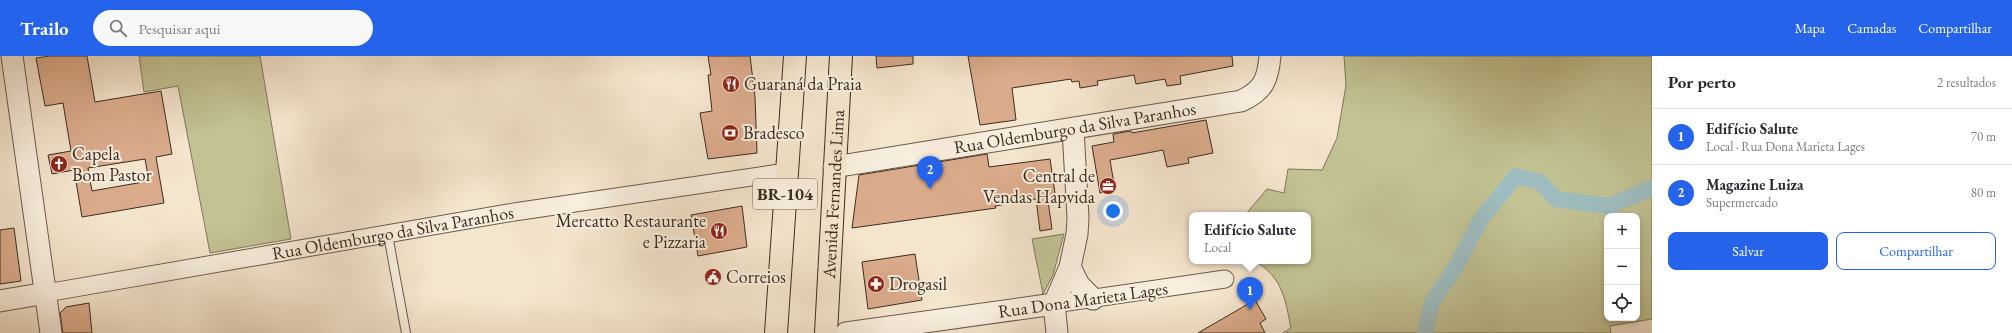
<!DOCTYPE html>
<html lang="pt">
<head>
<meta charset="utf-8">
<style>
	:root { --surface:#fff; --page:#f7f7f7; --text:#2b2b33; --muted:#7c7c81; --line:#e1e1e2; --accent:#2563eb }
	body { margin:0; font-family:"EB Garamond",serif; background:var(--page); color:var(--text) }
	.controls { position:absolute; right:12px; bottom:12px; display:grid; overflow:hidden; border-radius:8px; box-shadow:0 2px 6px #0003 }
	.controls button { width:36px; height:36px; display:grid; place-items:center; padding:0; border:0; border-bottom:1px solid var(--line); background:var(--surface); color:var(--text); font:20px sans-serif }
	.you { position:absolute; left:1113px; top:155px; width:14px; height:14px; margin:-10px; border:3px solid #fff; border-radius:50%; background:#1a73e8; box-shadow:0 0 0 6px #1a73e833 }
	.badge { display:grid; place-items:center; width:26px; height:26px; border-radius:50%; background:var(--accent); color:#fff; font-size:13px; font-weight:700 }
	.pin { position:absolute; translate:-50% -33px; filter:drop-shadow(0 1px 2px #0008) }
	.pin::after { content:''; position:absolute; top:21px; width:14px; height:12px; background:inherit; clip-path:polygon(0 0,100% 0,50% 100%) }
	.popup { position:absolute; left:1189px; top:156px; width:122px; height:52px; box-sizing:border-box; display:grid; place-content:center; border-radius:8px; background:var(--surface); filter:drop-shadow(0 1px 3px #0005); font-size:13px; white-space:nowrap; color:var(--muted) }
	.popup b { font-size:15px; color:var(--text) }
	.popup::after { content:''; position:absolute; left:50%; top:100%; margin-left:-8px; border:8px solid transparent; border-top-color:var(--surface) }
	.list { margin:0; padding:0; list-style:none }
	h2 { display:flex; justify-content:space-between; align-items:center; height:52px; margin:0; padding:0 16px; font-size:17px }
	h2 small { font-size:13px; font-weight:400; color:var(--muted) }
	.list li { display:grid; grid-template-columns:26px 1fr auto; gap:12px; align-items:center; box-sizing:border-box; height:56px; padding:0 16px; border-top:1px solid var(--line) }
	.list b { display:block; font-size:15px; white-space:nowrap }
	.list p { margin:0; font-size:13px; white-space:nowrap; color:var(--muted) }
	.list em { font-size:13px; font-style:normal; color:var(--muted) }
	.actions { display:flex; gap:8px; padding:12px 16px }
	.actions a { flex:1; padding:9px 0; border:1px solid var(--accent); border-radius:8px; text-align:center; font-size:14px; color:var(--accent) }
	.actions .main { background:var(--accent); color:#fff }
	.icon { flex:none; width:22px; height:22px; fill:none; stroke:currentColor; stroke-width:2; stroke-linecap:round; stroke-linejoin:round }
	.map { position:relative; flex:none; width:1652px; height:277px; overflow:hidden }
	header { display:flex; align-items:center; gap:24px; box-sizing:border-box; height:56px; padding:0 20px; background:var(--accent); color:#fff }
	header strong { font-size:19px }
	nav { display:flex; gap:22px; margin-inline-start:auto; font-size:14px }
	.search { width:280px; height:36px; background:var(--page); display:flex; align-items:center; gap:10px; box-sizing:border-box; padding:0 14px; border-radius:22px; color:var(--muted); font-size:15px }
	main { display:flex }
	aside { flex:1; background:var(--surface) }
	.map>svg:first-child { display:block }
	.green { fill:#c2c293; stroke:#7f785a; fill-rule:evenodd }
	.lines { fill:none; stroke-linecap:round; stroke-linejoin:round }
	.canal { stroke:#9fbdc1; stroke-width:16 }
	.building { fill:#dbac8c; stroke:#3c2d20; fill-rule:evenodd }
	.service-casing { stroke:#6a5b4b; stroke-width:10 }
	.minor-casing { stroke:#6a5b4b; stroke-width:19 }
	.tertiary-casing { stroke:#6a5b4b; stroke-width:23 }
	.trunk-casing { stroke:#3c2d20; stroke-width:24 }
	.service { stroke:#f8eede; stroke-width:8 }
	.minor { stroke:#f8eede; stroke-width:17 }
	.tertiary { stroke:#f8eede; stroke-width:21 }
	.trunk { stroke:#f4e5cd; stroke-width:22 }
	.labels { text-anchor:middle; stroke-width:4; stroke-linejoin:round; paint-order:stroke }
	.shield { fill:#f8eede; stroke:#746759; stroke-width:1 }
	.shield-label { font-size:17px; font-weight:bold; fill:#3c2d20 }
	.poi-label { font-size:18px; fill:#3c2d20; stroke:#f8eede; text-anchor:start }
	.street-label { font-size:18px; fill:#3c2d20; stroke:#f8eede }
</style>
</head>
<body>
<header>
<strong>Trailo</strong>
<div class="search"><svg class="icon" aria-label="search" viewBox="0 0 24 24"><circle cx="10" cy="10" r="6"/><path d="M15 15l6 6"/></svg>Pesquisar aqui</div>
<nav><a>Mapa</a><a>Camadas</a><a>Compartilhar</a></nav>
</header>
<main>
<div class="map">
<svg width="1652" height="277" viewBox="0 0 1652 277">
	<rect width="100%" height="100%" fill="#f4e5cd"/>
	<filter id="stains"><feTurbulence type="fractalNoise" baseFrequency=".005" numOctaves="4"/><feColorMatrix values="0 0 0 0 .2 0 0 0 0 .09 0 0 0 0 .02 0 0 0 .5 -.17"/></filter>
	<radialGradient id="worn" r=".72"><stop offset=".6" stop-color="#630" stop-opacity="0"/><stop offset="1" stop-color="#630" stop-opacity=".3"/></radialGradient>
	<path class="green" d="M 139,0 L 260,0 L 291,183 L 210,197 L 178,30 L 144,36 Z
		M 1344,0 L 1652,0 L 1652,263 L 1610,270 L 1611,277 L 1283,277 L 1291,272 C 1285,243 1283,222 1255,205 L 1308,205 L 1308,159 L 1245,159 L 1267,133 L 1284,137 L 1288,113 L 1322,114 L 1337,82 L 1346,29 ZM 1607,160 L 1637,160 L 1637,262 L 1607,262 Z
		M 1064,178 L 1053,219 L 1043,238 L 1032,183 Z"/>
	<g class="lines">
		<path class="canal" d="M 1425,277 L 1432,246 L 1457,209 L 1481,163 L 1516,120 L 1540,126 L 1556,143 L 1609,150 L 1652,132"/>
	</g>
	<path class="building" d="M 50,0 L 87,0 L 95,46 L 161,35 L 172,98 L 156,101 L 164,147 L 82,161 L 74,114 L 52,118 L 48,99 L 71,95 L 63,47 L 45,50 L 36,2 ZM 145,103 L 149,125 L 92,135 L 88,112 Z
		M 708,0 L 750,0 L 755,41 L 757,97 L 708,103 L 700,57 L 712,55 L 708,19 L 711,19 Z
		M 876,0 L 913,0 L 913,8 L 877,12 Z
		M 968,0 L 1232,0 L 1233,10 L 1180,20 L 1181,28 L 1167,30 L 1165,23 L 1136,28 L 1134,19 L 1097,25 L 1098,29 L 1080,32 L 1079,25 L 1072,26 L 1071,23 L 1012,32 L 1016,64 L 980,69 Z
		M 1206,64 L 1213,97 L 1188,102 L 1189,107 L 1167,111 L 1163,94 L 1110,104 L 1115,134 L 1100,137 L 1092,90 L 1114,86 L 1113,78 L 1131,75 L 1132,77 Z
		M 987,98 L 989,111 L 1050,103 L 1056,144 L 1048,145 L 1052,173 L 1040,175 L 1036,143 L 995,150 L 996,152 L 852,172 L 859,119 Z
		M 742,150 L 747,191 L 698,200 L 691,159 Z
		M 14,172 L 21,225 L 0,228 L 0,174 Z
		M 915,198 L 922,244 L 868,253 L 862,206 Z
		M 1255,244 L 1266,263 L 1260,267 L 1265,277 L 1198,277 Z
		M 89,247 L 92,277 L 63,277 L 60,257 L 66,251 Z"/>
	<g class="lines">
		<g class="service-casing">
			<path id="service" d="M 388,179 L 406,277"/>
		</g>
		<g class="minor-casing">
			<g id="minor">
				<path id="s1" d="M 46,237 L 514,156 L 786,116"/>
				<path d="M 1054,248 L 1225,223"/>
			</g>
		</g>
		<g class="tertiary-casing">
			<g id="tertiary">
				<path d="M 12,0 L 51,277"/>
				<path id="s2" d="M 834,111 L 1241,45 C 1263,35 1268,24 1270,0"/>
				<path d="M 1070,211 L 1079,229 L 1093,243"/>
				<path d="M 0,245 L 46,237"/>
				<path d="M 846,277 L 1054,248"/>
				<path d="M 1057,277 L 1054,248 L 1070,211 L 1077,178 L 1078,162 L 1073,73"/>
			</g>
		</g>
		<g class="trunk-casing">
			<g id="trunk">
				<path d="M 776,277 L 795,0"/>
				<path id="s3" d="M 826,277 L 841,0"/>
			</g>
		</g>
		<use href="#service" class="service"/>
		<use href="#minor" class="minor"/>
		<use href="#tertiary" class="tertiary"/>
		<use href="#trunk" class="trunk"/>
	</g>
	<defs>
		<g id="restaurant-disc" transform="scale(0.9)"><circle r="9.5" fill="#8f2418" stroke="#f8eede"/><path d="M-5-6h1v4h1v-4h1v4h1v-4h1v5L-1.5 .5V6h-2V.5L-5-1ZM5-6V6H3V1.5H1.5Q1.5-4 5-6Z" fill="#fff"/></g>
		<g id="bank-disc" transform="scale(0.9)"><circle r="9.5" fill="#8f2418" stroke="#f8eede"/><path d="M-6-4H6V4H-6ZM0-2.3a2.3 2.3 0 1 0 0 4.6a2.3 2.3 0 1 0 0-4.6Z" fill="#fff"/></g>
		<g id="church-disc" transform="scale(0.9)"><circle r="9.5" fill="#8f2418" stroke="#f8eede"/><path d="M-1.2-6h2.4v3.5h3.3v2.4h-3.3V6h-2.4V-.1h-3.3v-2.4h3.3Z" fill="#fff"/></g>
		<g id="office-disc" transform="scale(0.9)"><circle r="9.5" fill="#8f2418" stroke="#f8eede"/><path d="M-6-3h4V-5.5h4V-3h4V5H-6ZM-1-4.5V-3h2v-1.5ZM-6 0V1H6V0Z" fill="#fff"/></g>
		<g id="civic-disc" transform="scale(0.9)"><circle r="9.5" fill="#8f2418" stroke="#f8eede"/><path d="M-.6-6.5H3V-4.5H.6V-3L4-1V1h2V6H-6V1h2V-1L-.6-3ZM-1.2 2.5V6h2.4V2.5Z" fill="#fff"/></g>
		<g id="pharmacy-disc" transform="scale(0.9)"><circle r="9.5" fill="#8f2418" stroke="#f8eede"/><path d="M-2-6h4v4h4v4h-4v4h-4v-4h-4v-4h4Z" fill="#fff"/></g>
	</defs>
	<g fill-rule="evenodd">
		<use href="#restaurant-disc" x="731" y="28"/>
		<use href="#bank-disc" x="730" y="77"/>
		<use href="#church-disc" x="59" y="108"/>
		<use href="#office-disc" x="1108" y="130"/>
		<use href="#restaurant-disc" x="719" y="175"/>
		<use href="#civic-disc" x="713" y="221"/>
		<use href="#pharmacy-disc" x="876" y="228"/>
	</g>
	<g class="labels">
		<rect class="shield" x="753" y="123" width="64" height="30" rx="3"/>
		<g class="shield-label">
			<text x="785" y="144">BR-104</text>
		</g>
		<g class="poi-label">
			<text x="744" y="34">Guaraná da Praia</text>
			<text x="743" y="83">Bradesco</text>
			<text x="72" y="104">Capela<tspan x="72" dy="21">Bom Pastor</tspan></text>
			<text x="1095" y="126" text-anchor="end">Central de<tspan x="1095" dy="21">Vendas Hapvida</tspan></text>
			<text x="706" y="171" text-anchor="end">Mercatto Restaurante<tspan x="706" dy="21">e Pizzaria</tspan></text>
			<text x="726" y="227">Correios</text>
			<text x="889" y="234">Drogasil</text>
		</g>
		<g class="street-label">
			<text dy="6" stroke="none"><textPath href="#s2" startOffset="244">Rua Oldemburgo da Silva Paranhos</textPath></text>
			<text dy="6" stroke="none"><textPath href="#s3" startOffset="139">Avenida Fernandes Lima</textPath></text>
			<text dy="6" stroke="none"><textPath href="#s1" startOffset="352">Rua Oldemburgo da Silva Paranhos</textPath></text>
			<text transform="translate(1083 244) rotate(-8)" y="6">Rua Dona Marieta Lages</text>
		</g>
	</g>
	<rect width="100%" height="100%" filter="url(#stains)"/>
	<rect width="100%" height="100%" fill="url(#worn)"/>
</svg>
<div class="controls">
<button>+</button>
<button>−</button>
<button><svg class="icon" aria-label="locate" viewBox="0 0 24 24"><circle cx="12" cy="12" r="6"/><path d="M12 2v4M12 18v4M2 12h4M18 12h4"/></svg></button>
</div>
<div class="you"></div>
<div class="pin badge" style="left:1250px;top:254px">1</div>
<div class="popup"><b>Edifício Salute</b>Local</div>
<div class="pin badge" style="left:930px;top:133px">2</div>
</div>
<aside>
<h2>Por perto<small>2 resultados</small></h2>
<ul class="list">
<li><span class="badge">1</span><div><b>Edifício Salute</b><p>Local · Rua Dona Marieta Lages</p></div><em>70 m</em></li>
<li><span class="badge">2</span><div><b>Magazine Luiza</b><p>Supermercado</p></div><em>80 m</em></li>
</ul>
<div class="actions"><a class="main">Salvar</a><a>Compartilhar</a></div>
</aside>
</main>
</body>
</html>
